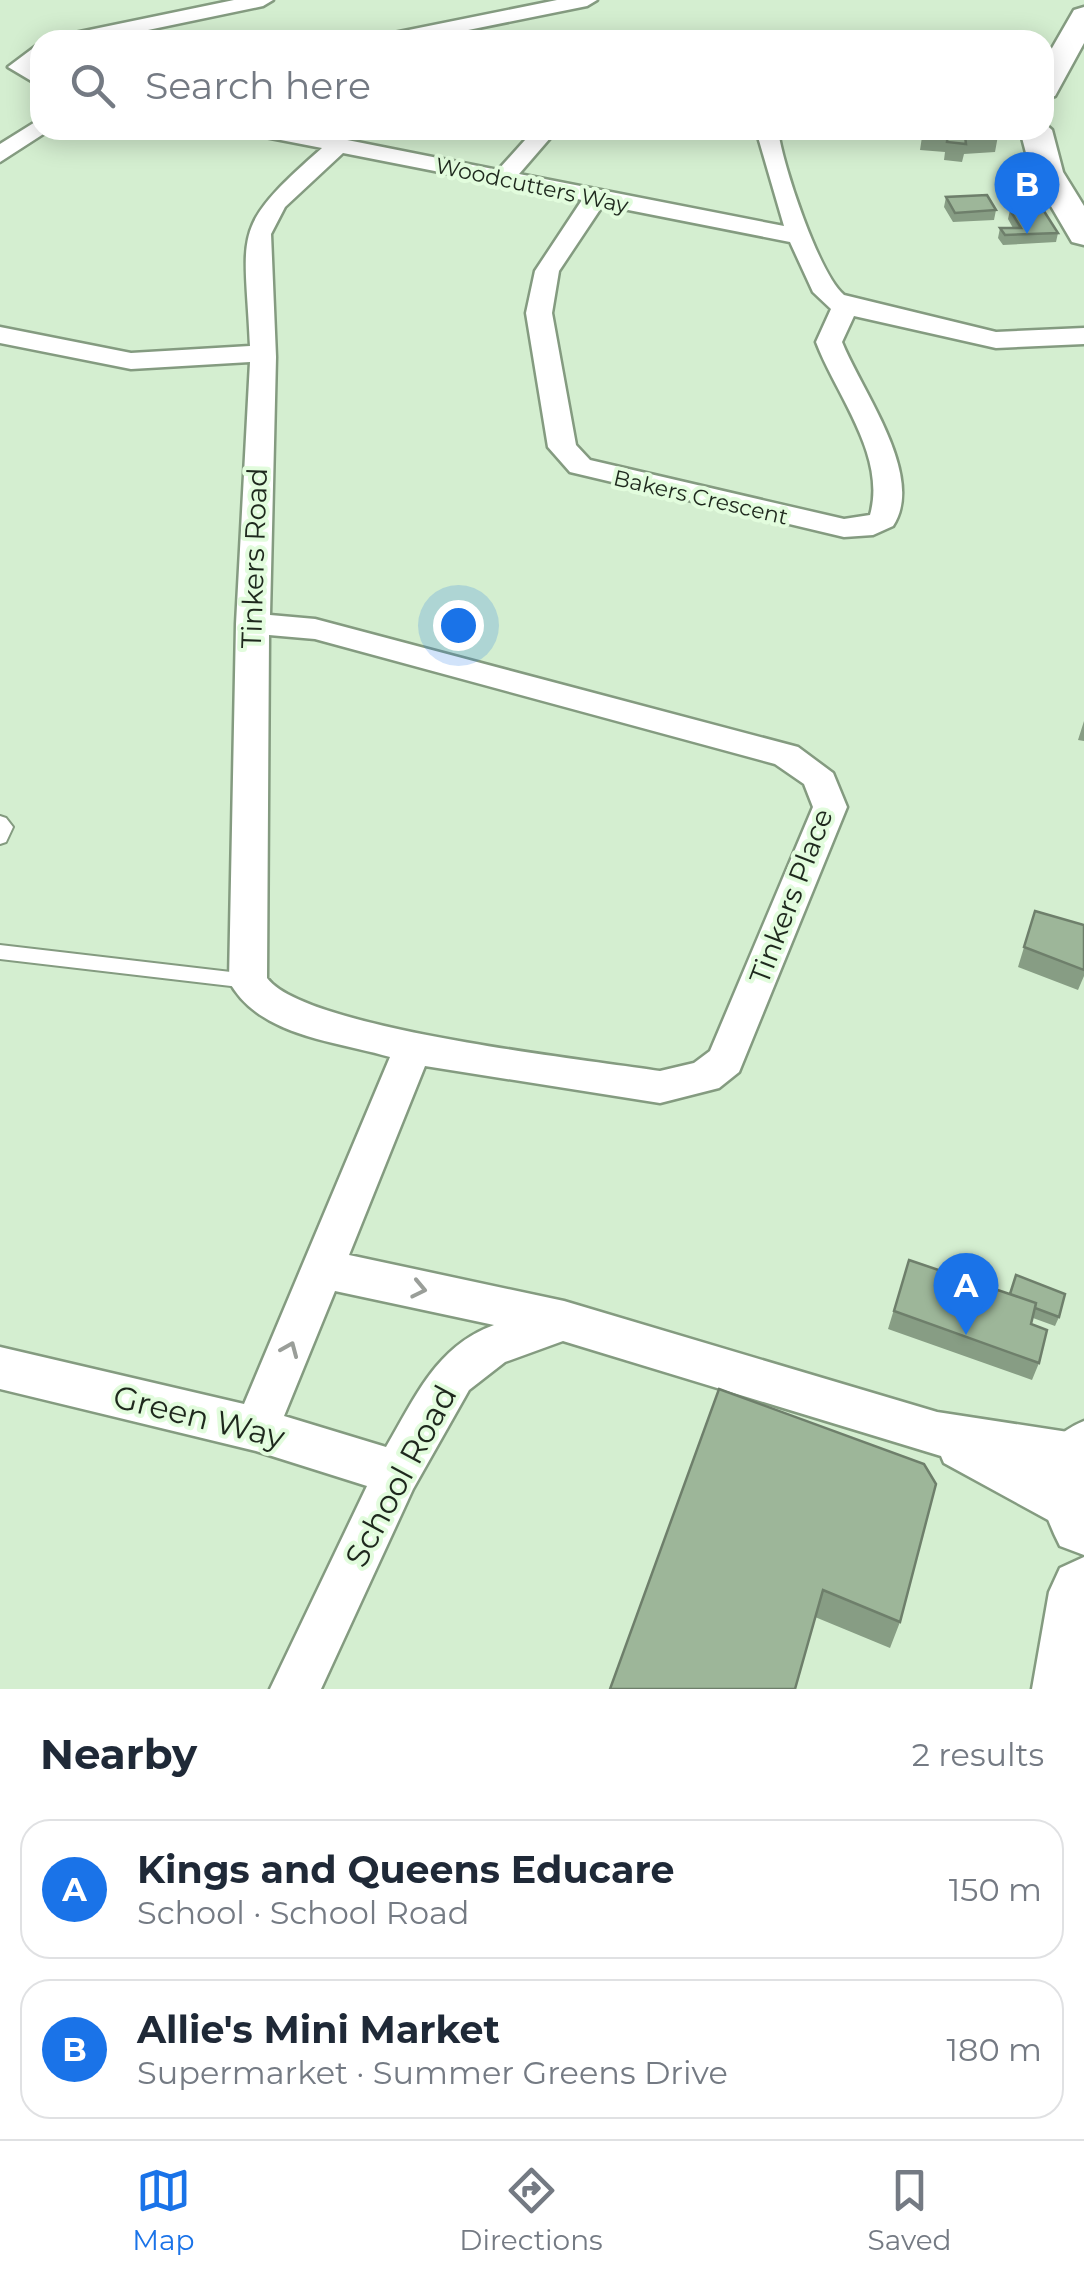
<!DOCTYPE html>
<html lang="en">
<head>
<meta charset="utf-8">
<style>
	:root { --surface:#fff; --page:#f2f2f3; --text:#1f2937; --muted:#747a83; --line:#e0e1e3; --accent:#1a73e8 }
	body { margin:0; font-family:Montserrat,sans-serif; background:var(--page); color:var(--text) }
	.you { position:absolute; left:458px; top:625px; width:35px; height:35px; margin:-25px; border:8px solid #fff; border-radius:50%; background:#1a73e8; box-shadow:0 0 0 15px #1a73e833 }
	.badge { display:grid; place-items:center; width:65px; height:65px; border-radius:50%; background:var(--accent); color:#fff; font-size:32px; font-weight:700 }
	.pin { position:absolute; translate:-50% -82px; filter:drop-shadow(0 2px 5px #0008) }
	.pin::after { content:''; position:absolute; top:52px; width:35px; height:30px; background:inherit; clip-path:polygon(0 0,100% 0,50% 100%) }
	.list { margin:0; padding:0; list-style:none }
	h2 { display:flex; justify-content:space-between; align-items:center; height:130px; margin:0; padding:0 40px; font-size:42px }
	h2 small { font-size:32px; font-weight:400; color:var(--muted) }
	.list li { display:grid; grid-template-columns:65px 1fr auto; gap:30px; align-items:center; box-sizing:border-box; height:140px; margin:0 20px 20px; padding:0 20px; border:2px solid var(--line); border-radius:30px }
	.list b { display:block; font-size:38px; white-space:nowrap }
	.list p { margin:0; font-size:32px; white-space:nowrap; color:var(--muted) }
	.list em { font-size:32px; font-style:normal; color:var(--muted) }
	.icon { flex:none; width:55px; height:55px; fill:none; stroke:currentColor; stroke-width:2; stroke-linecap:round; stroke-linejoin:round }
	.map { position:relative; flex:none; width:1084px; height:1689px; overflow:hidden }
	.search { position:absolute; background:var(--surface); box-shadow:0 5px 25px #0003; left:30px; right:30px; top:30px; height:110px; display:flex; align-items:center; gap:25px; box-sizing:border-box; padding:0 35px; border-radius:30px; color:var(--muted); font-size:38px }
	.sheet { height:450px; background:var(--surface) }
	nav { display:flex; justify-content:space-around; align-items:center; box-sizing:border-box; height:140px; border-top:2px solid var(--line); background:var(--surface); font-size:28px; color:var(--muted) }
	nav a { display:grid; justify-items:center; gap:5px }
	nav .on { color:var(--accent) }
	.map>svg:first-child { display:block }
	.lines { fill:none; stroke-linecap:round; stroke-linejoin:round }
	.lane-casing { stroke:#849b80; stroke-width:4 }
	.street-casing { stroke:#849b80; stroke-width:5 }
	.secondary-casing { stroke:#849b80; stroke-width:5 }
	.lane { fill:#fff; fill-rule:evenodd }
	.street { fill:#fff; fill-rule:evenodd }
	.secondary { fill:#fff; fill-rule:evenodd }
	.wall { fill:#879d84 }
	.building { fill:#9db699; stroke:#6e7f6b; stroke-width:2.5 }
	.oneway { stroke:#9a9e99 }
	.labels { text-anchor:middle; stroke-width:8; stroke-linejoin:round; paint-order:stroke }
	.far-street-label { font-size:22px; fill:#1e281d; stroke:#e2fcdd }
	.street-label { font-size:28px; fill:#1e281d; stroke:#e2fcdd }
	.near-street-label { font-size:32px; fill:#1e281d; stroke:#e2fcdd }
</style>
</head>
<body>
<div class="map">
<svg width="1084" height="1689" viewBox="0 0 1084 1689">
	<rect width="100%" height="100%" fill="#d4eed0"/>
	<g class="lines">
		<g class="lane-casing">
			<path id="lane" d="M 0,816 L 6,818 L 13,827 L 6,842 L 0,844 Z
				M 0,945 L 248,974 L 255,976 L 257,981 L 255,986 L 248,988 L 0,959 Z"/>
		</g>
		<g class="street-casing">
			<path id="street" d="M 234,0 L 273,0 L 263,6 L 100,40 L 60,40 L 70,34 Z
				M 557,0 L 597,0 L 587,6 L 419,40 L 379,40 L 389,34 Z
				M 40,43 L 40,59 L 32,66 L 40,71 L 40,86 L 8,67 Z
				M 40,119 L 40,130 L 48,131 L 0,162 L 0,144 Z
				M 252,130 L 297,130 L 498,170 L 534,130 L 557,130 L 519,174 L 784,226 L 756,130 L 778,130 C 782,164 819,274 844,295 L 996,332 L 1084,328 L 1084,344 L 996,348 L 854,316 L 842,342 C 861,390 926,476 893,526 L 873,535 L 844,537 L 570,472 L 548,447 L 526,313 L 535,271 L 582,200 L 343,153 L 285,207 L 271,234 L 276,357 L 270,615 L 315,619 L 798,747 L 833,773 L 847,807 L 739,1072 L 719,1088 L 660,1103 L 425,1066 L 349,1255 L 564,1301 L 937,1412 L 1081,1434 L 1084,1477 L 1057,1474 L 1084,1489 L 1084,1532 L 1078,1534 L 1061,1527 L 944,1463 L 941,1456 L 563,1341 L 505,1362 L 469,1390 L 413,1489 L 321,1689 L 270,1689 L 367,1486 L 256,1451 L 0,1389 L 0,1347 L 244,1404 L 390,1057 C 335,1041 258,1036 229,981 L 236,624 L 250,362 L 131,369 L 0,343 L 0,327 L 131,353 L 250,346 C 245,229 229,230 322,148 L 255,135 ZM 603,205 L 790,242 L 813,292 L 831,309 L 816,342 C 836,395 887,456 870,515 L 844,519 L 590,460 L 576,445 L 552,313 L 559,271 ZM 269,635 L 315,639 L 775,764 L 804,784 L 813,807 L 710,1051 L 694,1063 L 660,1071 C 588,1060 304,1029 267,978 ZM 335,1291 L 494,1325 C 436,1346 415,1398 386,1447 L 284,1416 Z"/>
		</g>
		<g class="secondary-casing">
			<path id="secondary" d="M 1084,7 L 1084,43 L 1055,96 L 1044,99 L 1044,62 L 1074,10 Z
				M 1044,123 L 1052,130 L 1063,172 L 1084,206 L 1084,245 L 1072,242 L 1031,172 L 1020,130 L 1044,130 Z
				M 1084,1421 L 1084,1555 L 1060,1546 C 1035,1498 1025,1445 1084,1421 Z
				M 1084,1557 L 1084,1689 L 1032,1689 L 1049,1592 L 1060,1568 Z"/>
		</g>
		<use href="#lane" class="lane"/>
		<use href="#street" class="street"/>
		<use href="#secondary" class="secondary"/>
	</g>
	<path class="wall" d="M 923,130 L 999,130 L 995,152 L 964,154 L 962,162 L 944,160 L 945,152 L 920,150 Z
		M 946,197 L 996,210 L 994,220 L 953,222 L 944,207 Z
		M 1010,210 L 1058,233 L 1056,242 L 1003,245 L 998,238 L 1000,228 L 1013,228 L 1008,219 Z
		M 1084,721 L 1084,741 L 1078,740 Z
		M 1035,911 L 1084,925 L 1084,976 L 1078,990 L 1018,967 Z
		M 909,1260 L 1009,1294 L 1016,1275 L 1059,1317 L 1055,1326 L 1033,1318 L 1031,1324 L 1039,1363 L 1032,1380 L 888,1329 Z
		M 924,1464 L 900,1622 L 890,1648 L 815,1617 L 610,1689 Z"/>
	<path class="building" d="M 923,130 L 999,130 L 998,134 L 965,136 L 966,144 L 947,142 L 948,134 L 923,132 Z
		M 987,195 L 996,210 L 955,213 L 946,197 Z
		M 1042,208 L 1058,233 L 1005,235 L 1000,228 L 1021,228 L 1010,210 Z
		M 1035,911 L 1084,925 L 1084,970 L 1024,947 Z
		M 909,1260 L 1036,1303 L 1031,1324 L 1047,1330 L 1039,1363 L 894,1311 Z
		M 1016,1275 L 1065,1294 L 1059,1317 L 1035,1308 L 1036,1303 L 1010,1294 Z
		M 719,1389 L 924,1464 L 936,1484 L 900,1622 L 823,1590 L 795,1689 L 610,1689 Z"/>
	<defs><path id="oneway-chevron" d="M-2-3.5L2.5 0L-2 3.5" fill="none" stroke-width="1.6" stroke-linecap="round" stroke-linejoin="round" transform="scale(2.5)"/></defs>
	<g class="oneway">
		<use href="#oneway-chevron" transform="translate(419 1289) rotate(12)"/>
		<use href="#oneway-chevron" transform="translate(290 1349) rotate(-67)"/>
	</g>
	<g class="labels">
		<g class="far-street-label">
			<text transform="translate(532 185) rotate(12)" y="8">Woodcutters Way</text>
			<text transform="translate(701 497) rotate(13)" y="8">Bakers Crescent</text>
		</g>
		<g class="street-label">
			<text transform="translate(254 558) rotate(-88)" y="10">Tinkers Road</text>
			<text transform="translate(791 896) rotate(-69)" y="10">Tinkers Place</text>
		</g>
		<g class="near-street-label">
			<text transform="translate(199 1417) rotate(14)" y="11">Green Way</text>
			<text transform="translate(401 1476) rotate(-62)" y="11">School Road</text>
		</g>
	</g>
</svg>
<div class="you"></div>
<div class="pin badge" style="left:966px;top:1335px">A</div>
<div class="pin badge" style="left:1027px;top:234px">B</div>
<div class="search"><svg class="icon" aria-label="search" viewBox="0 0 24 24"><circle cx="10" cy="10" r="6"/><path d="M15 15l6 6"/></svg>Search here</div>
</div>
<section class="sheet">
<h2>Nearby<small>2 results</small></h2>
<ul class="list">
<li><span class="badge">A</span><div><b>Kings and Queens Educare</b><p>School · School Road</p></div><em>150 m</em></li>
<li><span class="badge">B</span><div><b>Allie's Mini Market</b><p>Supermarket · Summer Greens Drive</p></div><em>180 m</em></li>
</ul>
</section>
<nav>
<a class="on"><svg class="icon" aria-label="map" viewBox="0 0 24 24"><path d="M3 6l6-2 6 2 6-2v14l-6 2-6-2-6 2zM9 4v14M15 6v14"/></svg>Map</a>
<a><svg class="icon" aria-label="directions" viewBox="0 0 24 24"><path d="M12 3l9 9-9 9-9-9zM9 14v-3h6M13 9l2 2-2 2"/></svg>Directions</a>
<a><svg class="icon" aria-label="saved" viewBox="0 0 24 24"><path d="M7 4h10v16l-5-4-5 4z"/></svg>Saved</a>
</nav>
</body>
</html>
